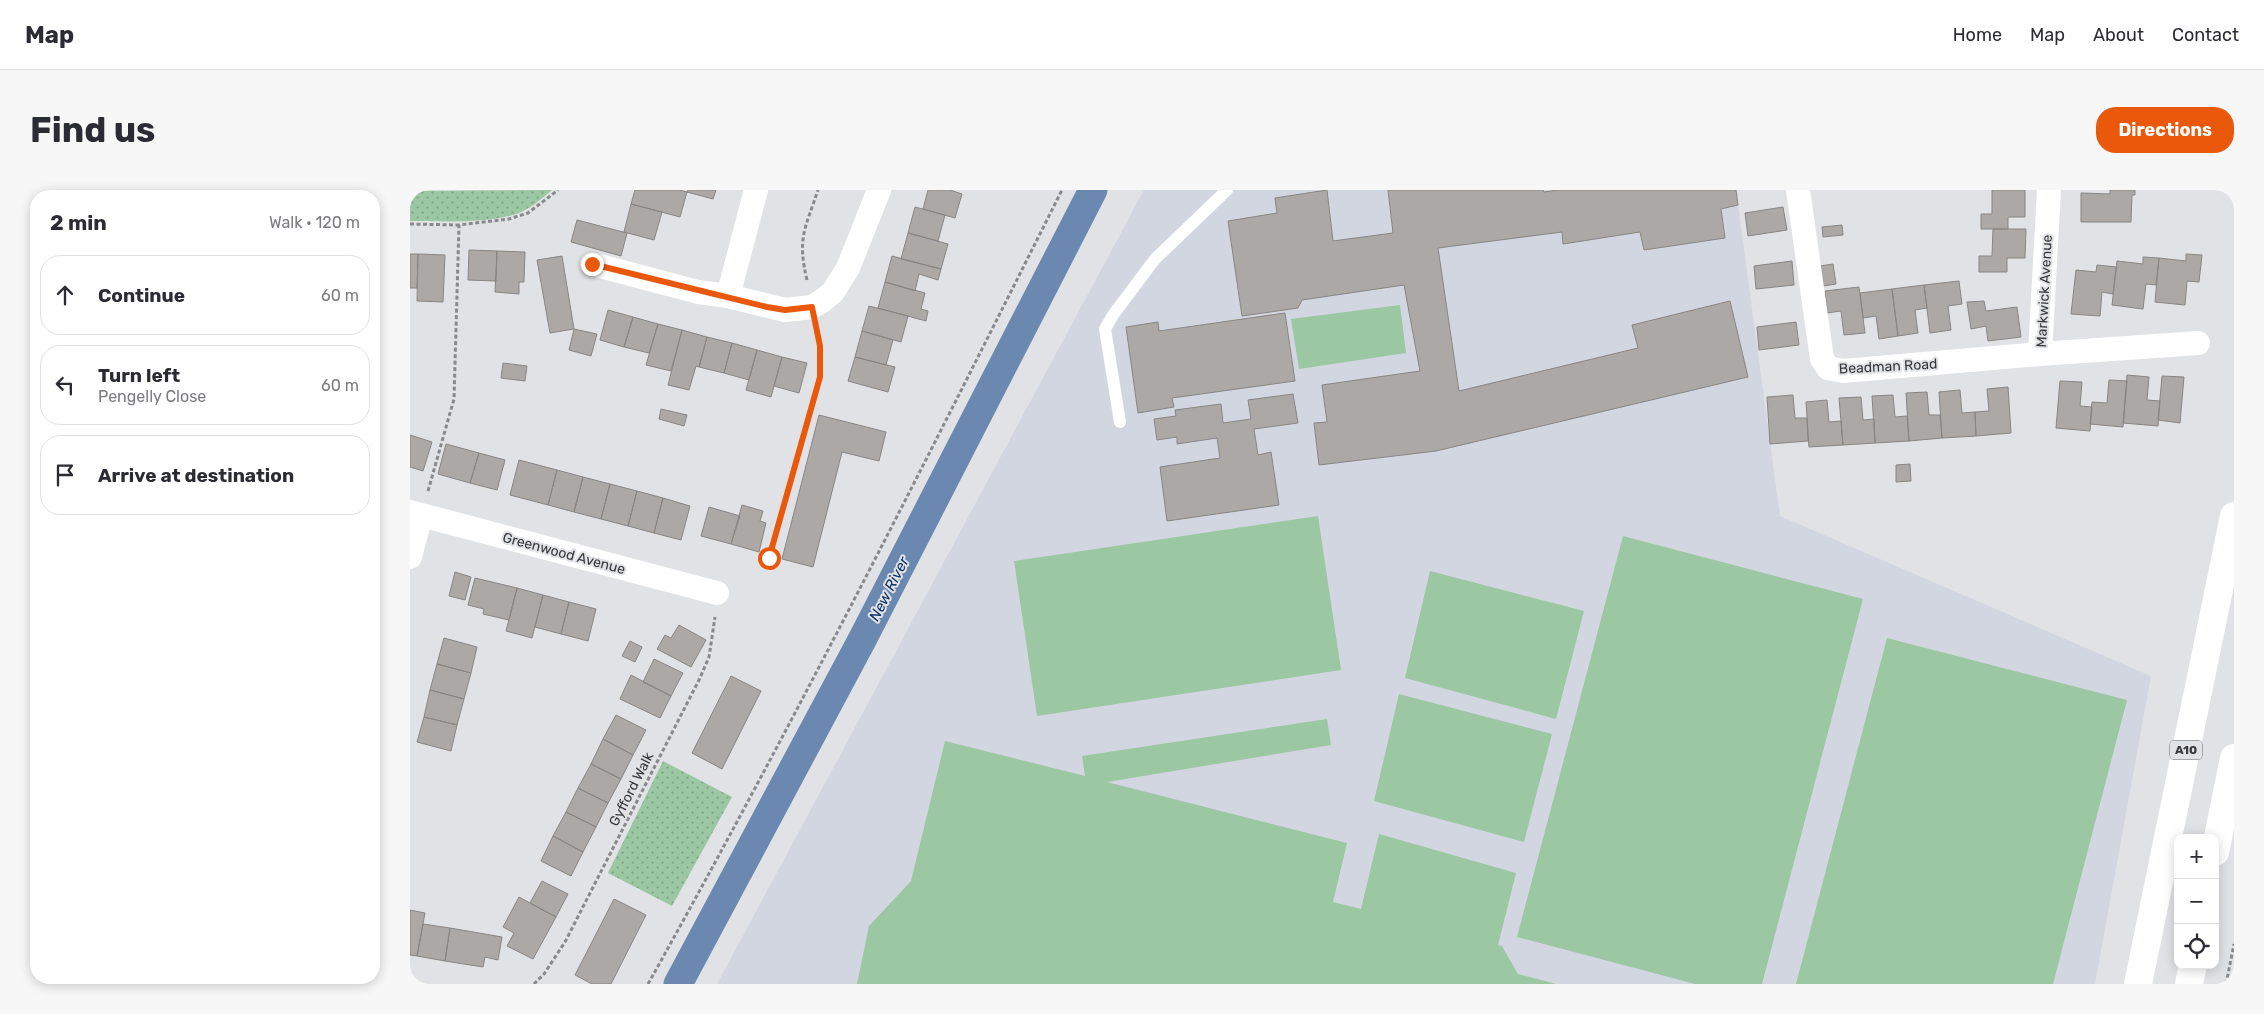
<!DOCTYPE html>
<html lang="en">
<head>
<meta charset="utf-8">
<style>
	:root { --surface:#fff; --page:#f7f7f7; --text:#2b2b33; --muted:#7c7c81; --line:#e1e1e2; --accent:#ea580c }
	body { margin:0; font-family:Rubik,sans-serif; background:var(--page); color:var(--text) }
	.controls { position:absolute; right:15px; bottom:15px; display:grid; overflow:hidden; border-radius:10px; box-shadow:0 2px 12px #0003 }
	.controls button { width:45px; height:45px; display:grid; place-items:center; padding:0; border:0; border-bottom:1px solid var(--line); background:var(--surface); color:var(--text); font:25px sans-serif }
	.stop { position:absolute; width:15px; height:15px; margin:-11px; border:4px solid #ea580c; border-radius:50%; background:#fff }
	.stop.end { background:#ea580c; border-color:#fff; box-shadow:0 1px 5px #0008 }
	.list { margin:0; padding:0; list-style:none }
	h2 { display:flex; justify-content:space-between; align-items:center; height:65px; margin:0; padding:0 20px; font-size:21px }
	h2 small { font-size:16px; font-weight:400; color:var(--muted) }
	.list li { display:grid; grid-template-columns:32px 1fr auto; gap:15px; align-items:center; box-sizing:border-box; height:80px; margin:0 10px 10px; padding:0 10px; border:1px solid var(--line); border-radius:20px }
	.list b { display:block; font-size:19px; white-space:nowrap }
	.list p { margin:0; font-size:16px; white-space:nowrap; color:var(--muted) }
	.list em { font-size:16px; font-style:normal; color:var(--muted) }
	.icon { flex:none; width:28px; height:28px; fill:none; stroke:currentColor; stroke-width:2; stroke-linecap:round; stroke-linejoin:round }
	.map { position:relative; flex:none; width:1824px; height:794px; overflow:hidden; border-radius:20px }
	header { display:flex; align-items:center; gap:30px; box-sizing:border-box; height:70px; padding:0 25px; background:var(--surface); border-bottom:1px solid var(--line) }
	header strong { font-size:24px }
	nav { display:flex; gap:28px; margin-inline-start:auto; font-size:18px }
	.intro { display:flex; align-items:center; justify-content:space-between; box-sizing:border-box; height:120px; padding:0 30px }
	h1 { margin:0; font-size:35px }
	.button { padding:12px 22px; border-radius:20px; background:var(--accent); color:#fff; font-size:18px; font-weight:700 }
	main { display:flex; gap:30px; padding:0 30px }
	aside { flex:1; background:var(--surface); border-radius:20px; box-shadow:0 2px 12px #0003 }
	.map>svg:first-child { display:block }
	.built { fill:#d2d6e0 }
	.grass { fill:url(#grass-dots) }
	.garden { fill:#9cc7a3 }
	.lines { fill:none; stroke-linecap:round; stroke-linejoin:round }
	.canal { stroke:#6b88b1; stroke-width:29 }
	.building { fill:#aca8a6; stroke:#888583 }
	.path { stroke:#88898b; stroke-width:3; stroke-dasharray:4 2.5; stroke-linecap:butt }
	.service { stroke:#fff; stroke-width:12 }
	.minor { stroke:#fff; stroke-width:24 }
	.trunk { stroke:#fff; stroke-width:28 }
	.route { stroke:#ea580c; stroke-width:6 }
	.labels { text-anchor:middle; stroke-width:4; stroke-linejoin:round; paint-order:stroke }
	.shield { fill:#e1e2e5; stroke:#6a6b6d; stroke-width:1 }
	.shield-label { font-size:12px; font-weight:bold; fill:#373839 }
	.street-label { font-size:14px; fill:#373839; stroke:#e1e2e5 }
	.water-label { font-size:15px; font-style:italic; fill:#093064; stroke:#e1e2e5 }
</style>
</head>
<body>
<header>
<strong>Map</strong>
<nav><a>Home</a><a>Map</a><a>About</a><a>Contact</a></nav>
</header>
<div class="intro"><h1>Find us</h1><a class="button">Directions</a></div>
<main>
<aside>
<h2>2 min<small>Walk · 120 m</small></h2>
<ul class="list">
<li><svg class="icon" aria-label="ahead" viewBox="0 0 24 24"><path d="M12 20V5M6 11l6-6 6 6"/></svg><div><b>Continue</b></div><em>60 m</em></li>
<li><svg class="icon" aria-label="left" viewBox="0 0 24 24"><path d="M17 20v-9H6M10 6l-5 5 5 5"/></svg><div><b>Turn left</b><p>Pengelly Close</p></div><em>60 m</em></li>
<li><svg class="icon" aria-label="arrive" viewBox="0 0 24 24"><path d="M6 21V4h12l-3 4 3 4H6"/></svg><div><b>Arrive at destination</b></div></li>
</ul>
</aside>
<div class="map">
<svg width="1824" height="794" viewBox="0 0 1824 794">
	<defs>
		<pattern id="grass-dots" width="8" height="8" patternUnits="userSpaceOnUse" patternTransform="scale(1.25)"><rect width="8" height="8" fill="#9cc7a3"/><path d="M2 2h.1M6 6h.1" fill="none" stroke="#80a386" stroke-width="1.8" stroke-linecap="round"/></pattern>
	</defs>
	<rect width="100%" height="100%" fill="#e1e2e5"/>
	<path class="built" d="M 734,0 L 1326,0 L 1370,326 L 1741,486 L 1685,794 L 307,794 Z"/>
	<path class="grass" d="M 142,0 C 131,9 119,20 106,24 C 76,34 32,31 0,31 L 0,1 Z
		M 253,571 L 322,607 L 262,716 L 198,683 Z"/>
	<path class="garden" d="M 990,115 L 996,163 L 889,179 L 881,129 Z
		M 908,326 L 931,480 L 627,526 L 604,371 Z
		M 1213,346 L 1453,409 L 1352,794 L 1285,794 L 1107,747 Z
		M 1020,381 L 1174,421 L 1146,529 L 995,488 Z
		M 1477,448 L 1717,510 L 1643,794 L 1386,794 Z
		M 989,504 L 1142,544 L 1114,652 L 964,611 Z
		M 917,529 L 921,555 L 697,592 L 937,653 L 923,712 L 951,719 L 969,644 L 1106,683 L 1088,755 L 1092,756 L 1108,784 L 1146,794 L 447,794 L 459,736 L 501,691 L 535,551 L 675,586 L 672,566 Z"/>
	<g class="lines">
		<path class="canal" d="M 268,794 L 452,450 L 683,0"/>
	</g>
	<path class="building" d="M 225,0 L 269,0 L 277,2 L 270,27 L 221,14 Z
		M 278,0 L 306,0 L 303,9 L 277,2 Z
		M 518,0 L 540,0 L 552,4 L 545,28 L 513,19 Z
		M 917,0 L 923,51 L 983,43 L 978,0 L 1133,0 L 1134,2 L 1148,0 L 1326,0 L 1328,15 L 1311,19 L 1315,48 L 1234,60 L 1230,42 L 1153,54 L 1152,42 L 1028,58 L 1049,201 L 1228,158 L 1222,135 L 1320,111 L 1338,187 L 1026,261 L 909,275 L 904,233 L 917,232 L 912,195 L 1010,181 L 994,95 L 892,110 L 888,118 L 832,126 L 818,31 L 867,23 L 865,8 Z
		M 1582,0 L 1615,0 L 1615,27 L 1598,27 L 1598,39 L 1571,39 L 1571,24 L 1582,24 Z
		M 1700,0 L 1725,0 L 1725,5 L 1722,5 L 1721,32 L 1671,32 L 1671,3 L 1700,4 Z
		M 221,14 L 252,22 L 244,50 L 214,42 Z
		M 505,17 L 535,25 L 528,51 L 498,43 Z
		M 1373,17 L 1377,40 L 1338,46 L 1335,23 Z
		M 167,30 L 217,43 L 211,66 L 161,52 Z
		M 1432,35 L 1433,45 L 1413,47 L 1412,37 Z
		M 1583,39 L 1616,39 L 1615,68 L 1597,68 L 1597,82 L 1569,82 L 1569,66 L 1582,66 Z
		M 498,43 L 538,54 L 531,79 L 491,69 Z
		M 59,60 L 87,61 L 86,91 L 58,90 Z
		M 87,61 L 115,62 L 114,92 L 109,92 L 109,104 L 85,102 Z
		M 0,64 L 8,64 L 7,98 L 0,98 Z
		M 8,64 L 35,65 L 33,112 L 7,111 Z
		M 1776,64 L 1792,65 L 1789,92 L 1777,91 L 1775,115 L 1745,112 L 1749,68 L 1776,71 Z
		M 152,66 L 164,139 L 140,143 L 127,70 Z
		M 482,66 L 531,79 L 528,90 L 509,84 L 505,101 L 475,92 Z
		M 1733,67 L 1749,68 L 1746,95 L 1736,94 L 1733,119 L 1702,115 L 1707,71 L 1733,74 Z
		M 1382,71 L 1384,95 L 1346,99 L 1344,76 Z
		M 1423,74 L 1426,94 L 1413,96 L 1410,76 Z
		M 1687,75 L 1706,77 L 1703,104 L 1692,102 L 1690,126 L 1661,124 L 1666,80 L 1686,82 Z
		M 1549,91 L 1552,114 L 1538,116 L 1541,140 L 1520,143 L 1514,95 Z
		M 475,92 L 515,103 L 511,119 L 518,121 L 516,131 L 468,118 Z
		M 1514,95 L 1517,118 L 1505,120 L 1508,143 L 1488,146 L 1482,99 Z
		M 1449,97 L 1455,143 L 1434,145 L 1431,121 L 1417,123 L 1415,101 Z
		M 1482,99 L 1488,146 L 1469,149 L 1466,126 L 1453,128 L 1450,103 Z
		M 1574,111 L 1576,121 L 1607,117 L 1611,147 L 1578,151 L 1576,136 L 1561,139 L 1557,112 Z
		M 459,116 L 498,126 L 491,152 L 452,141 Z
		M 198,120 L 223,127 L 214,157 L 190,150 Z
		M 875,123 L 885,191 L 762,208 L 764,217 L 728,223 L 716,137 L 748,132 L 749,141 Z
		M 223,127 L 248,134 L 239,163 L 214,157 Z
		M 1386,132 L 1389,155 L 1349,160 L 1347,137 Z
		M 248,134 L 272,140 L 261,181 L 236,175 Z
		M 164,139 L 187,144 L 181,166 L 159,160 Z
		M 272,140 L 297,147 L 289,177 L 286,176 L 279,200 L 258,195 Z
		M 452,141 L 483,150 L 476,175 L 445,167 Z
		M 297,147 L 322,153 L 314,183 L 289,177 Z
		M 322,153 L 347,160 L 339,190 L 314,183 Z
		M 347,160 L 372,167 L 361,207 L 336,200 Z
		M 372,167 L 397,173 L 389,203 L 364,196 Z
		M 445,167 L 485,177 L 478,202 L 438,191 Z
		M 93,173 L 117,176 L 115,191 L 91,188 Z
		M 1717,185 L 1739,187 L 1737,210 L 1750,211 L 1748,236 L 1713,233 Z
		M 1752,186 L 1774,187 L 1770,233 L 1748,230 Z
		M 1699,190 L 1717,191 L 1713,237 L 1680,234 L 1682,212 L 1697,213 Z
		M 1650,191 L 1672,192 L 1670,216 L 1682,217 L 1680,241 L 1646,238 Z
		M 1598,197 L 1601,243 L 1566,246 L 1565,222 L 1579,221 L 1577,199 Z
		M 1550,200 L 1552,223 L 1565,222 L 1566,246 L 1532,248 L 1529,202 Z
		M 1517,202 L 1519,225 L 1530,225 L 1532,248 L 1499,251 L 1496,203 Z
		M 883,204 L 888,233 L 844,239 L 848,265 L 861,262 L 869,315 L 757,331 L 750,277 L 810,268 L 807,248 L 767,254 L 767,247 L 747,250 L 744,229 L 766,226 L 765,220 L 811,214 L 813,233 L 841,229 L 838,210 Z
		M 1383,205 L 1385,228 L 1397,228 L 1398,251 L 1360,254 L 1357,207 Z
		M 1483,205 L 1485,227 L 1497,226 L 1499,251 L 1465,253 L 1462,206 Z
		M 1451,207 L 1453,230 L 1464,229 L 1465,253 L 1433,255 L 1429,208 Z
		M 1417,210 L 1419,232 L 1431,231 L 1433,255 L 1399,257 L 1396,212 Z
		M 251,219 L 277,225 L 274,236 L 249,229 Z
		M 409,225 L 476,242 L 469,271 L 432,262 L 403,377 L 372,369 Z
		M 0,245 L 22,252 L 13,281 L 0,277 Z
		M 36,254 L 69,263 L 60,293 L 28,284 Z
		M 69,263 L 95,270 L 87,300 L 60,293 Z
		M 109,270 L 147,280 L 138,315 L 100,305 Z
		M 1500,274 L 1501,291 L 1486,292 L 1486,275 Z
		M 147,280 L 173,287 L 164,322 L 138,315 Z
		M 173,287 L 200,294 L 191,329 L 164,322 Z
		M 200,294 L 227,301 L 218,336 L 191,329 Z
		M 227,301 L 253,308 L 244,343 L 218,336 Z
		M 253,308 L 280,316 L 271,350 L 244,343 Z
		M 332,315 L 353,321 L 350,331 L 356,333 L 349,362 L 321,354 Z
		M 299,317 L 330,326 L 321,354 L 291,346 Z
		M 45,382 L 61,387 L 55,410 L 39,406 Z
		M 65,388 L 107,398 L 99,430 L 73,424 L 74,419 L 58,415 Z
		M 107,398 L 133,405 L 122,448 L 96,441 Z
		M 133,405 L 159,412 L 151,444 L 125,437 Z
		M 159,412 L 186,419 L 178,451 L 151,444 Z
		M 269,435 L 296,450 L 281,477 L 247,459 L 255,445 L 261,448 Z
		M 34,448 L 67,457 L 61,483 L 27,474 Z
		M 220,451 L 232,457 L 225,472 L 212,466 Z
		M 244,469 L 273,483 L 261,506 L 233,492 Z
		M 27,474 L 61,483 L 54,509 L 20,500 Z
		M 221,485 L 261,506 L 250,528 L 210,509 Z
		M 321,486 L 351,501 L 312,579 L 282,563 Z
		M 20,500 L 54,509 L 47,535 L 14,527 Z
		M 206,525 L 236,540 L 223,565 L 193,549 Z
		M 14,527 L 47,535 L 41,561 L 7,552 Z
		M 193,549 L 223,565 L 211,589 L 181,574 Z
		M 181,574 L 211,589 L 198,613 L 168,598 Z
		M 168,598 L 198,613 L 186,637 L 156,622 Z
		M 156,622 L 186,637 L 173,662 L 143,646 Z
		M 143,646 L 173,662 L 161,686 L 131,671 Z
		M 132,691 L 158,704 L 146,727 L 120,713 Z
		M 109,707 L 146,727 L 123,769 L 97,756 L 104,743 L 93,737 Z
		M 204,709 L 236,725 L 201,794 L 182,794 L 165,785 Z
		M 0,720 L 15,723 L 7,766 L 0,765 Z
		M 13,734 L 40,738 L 35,771 L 7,766 Z
		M 40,738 L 92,747 L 88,770 L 75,767 L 73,777 L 35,771 Z"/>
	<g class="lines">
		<path class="path" d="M 0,34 L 49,35
			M 397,90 C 387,48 395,39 408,0
			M 18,301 L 44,209 L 49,35 L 99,29 L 118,23 L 148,0
			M 359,368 L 410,187 L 410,156 L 407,140
			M 124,794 L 134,784 L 155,752 L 290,488 L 299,467 L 305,427
			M 238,794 C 384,533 518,267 652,0
			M 1816,794 L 1824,754"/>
		<path class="service" d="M 710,232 L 695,139 L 703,125 L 745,69 L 817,0"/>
		<path class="minor" d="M 346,0 L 318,106 L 375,120 L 402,117 L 412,111 L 423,102 L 438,78 L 469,0
			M 1388,0 L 1412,169 L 1418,178 L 1433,181 L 1630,164 L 1788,153
			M 182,74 L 288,102 L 318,106
			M 1630,164 L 1639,0
			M 0,322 L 307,403
			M 0,367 L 11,325"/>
		<path class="trunk" d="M 1805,662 L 1824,568
			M 1728,794 L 1824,326
			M 1779,794 L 1783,775"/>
	</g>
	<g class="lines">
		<path class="route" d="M 182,74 L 357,117 L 375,120 L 402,117 L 410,156 L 410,187 L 359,368"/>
	</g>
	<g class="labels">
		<rect class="shield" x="1760" y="550.5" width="32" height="19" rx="4"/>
		<g class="shield-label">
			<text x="1776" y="564">A10</text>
		</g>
		<g class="street-label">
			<text transform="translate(1634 101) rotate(-87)" y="5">Markwick Avenue</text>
			<text transform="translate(1478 176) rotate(-3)" y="5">Beadman Road</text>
			<text transform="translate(154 363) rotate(15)" y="5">Greenwood Avenue</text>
			<text transform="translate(221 599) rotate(-63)" y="5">Gyfford Walk</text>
		</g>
		<g class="water-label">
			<text transform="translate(479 399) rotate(-63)" y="5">New River</text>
		</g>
	</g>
</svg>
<div class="controls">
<button>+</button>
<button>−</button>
<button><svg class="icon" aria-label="locate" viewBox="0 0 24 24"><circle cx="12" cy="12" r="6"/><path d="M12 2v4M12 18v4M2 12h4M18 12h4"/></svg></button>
</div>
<div class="stop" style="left:359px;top:368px"></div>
<div class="stop end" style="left:182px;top:74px"></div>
</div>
</main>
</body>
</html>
